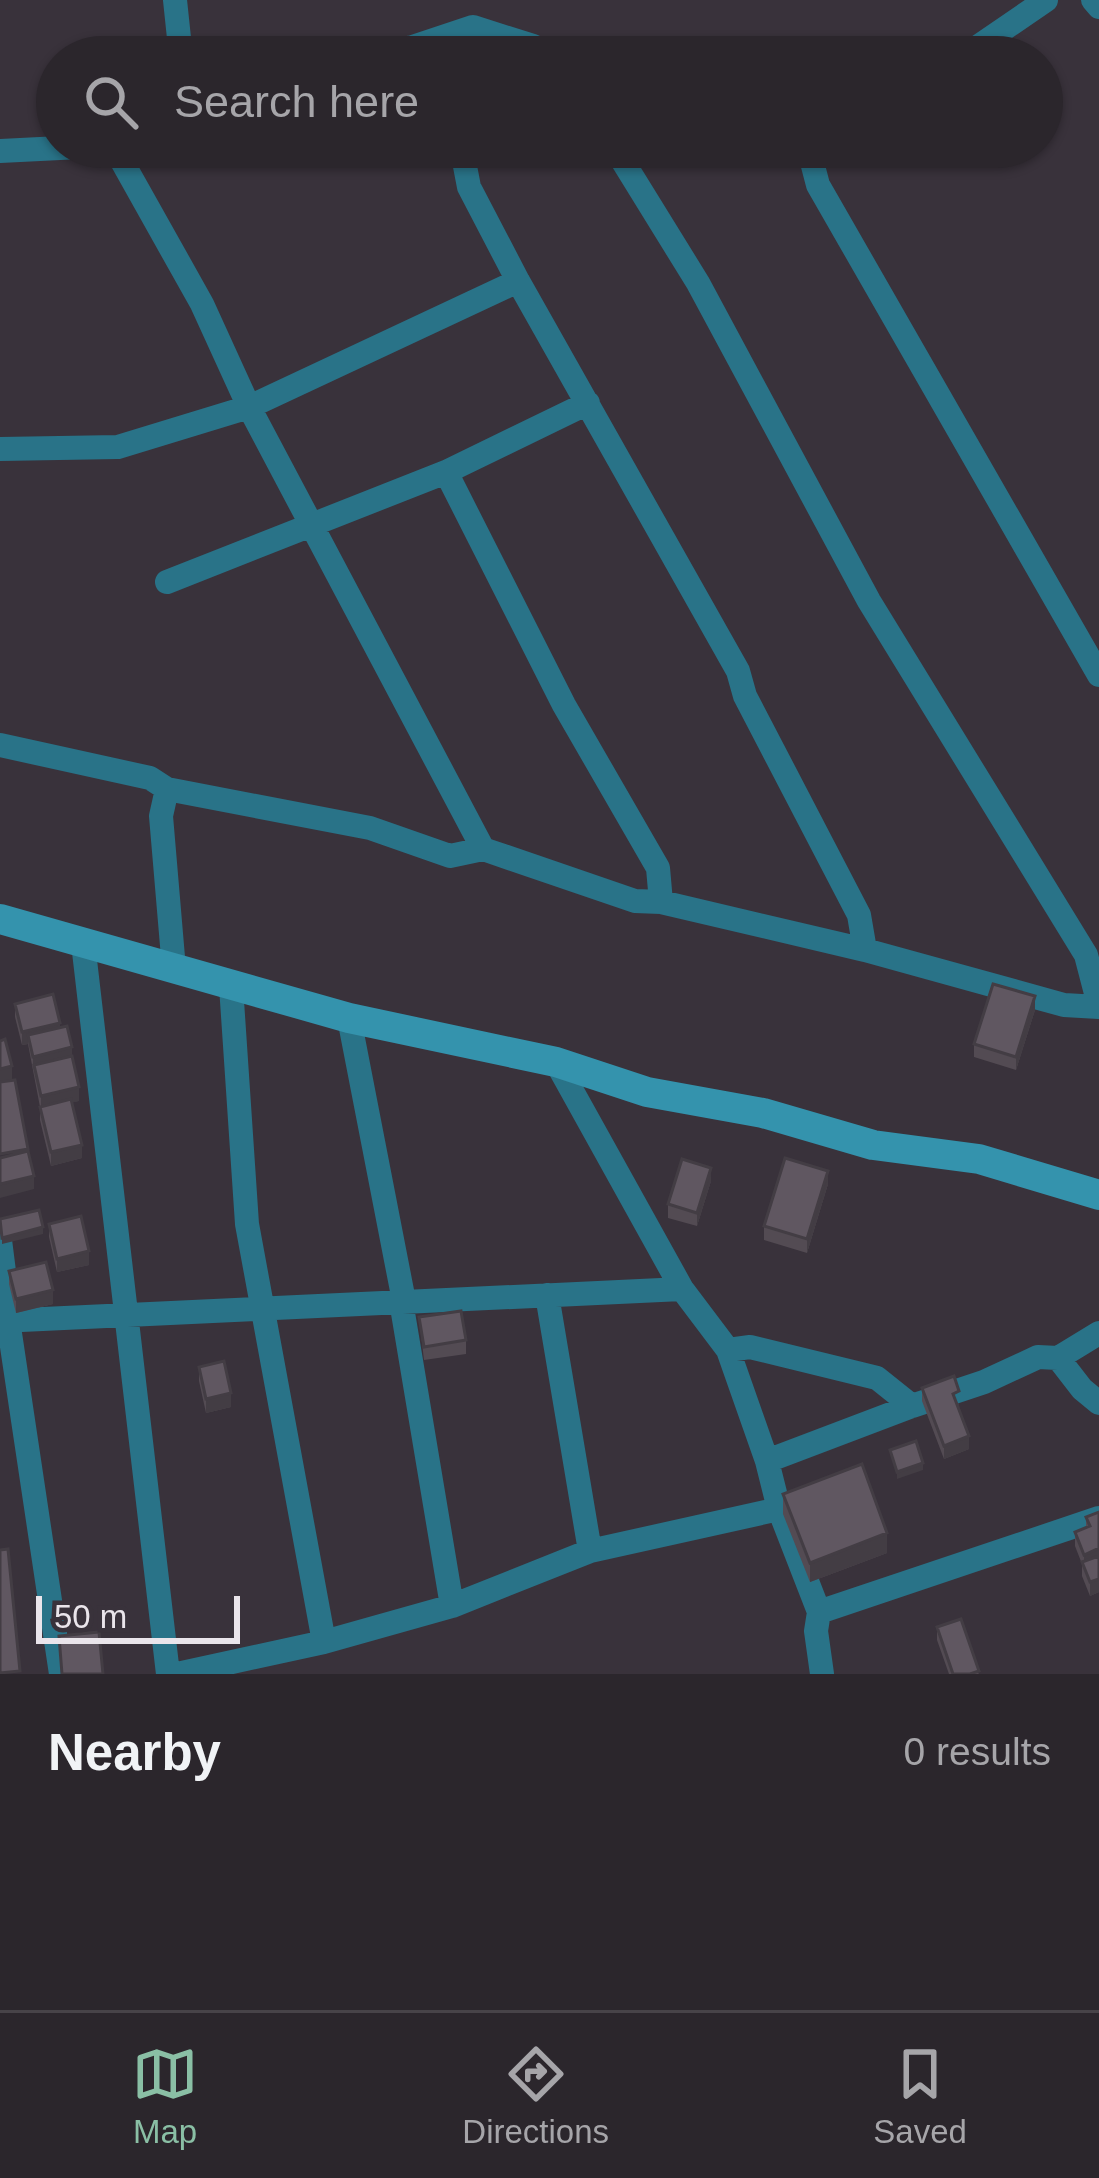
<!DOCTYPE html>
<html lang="en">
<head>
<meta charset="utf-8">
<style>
	:root { --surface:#2b262c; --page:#373238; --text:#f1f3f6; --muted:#a6a5a9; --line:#474348; --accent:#8abfa5 }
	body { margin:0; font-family:Helvetica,sans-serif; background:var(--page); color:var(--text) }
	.scale { position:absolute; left:36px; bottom:30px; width:204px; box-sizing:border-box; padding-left:12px; border:6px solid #eae5eb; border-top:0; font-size:33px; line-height:42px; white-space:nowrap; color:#eae5eb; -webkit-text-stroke:9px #39323b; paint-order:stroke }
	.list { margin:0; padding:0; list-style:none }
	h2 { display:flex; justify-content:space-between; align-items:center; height:156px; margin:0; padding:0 48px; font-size:51px }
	h2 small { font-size:39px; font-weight:400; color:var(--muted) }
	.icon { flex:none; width:66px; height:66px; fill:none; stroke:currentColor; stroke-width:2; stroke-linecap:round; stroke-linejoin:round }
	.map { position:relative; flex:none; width:1099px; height:1674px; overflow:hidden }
	.search { position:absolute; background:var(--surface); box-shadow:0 3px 9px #0004; left:36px; right:36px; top:36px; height:132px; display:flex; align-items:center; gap:30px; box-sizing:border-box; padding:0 42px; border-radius:66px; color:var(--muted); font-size:45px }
	.sheet { height:336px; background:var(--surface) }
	nav { display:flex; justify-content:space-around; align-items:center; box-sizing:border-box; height:168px; border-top:3px solid var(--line); background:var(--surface); font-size:33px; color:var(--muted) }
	nav a { display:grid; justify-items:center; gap:6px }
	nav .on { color:var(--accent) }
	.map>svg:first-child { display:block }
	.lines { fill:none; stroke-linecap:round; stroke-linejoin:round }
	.street { stroke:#297388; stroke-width:24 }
	.secondary { stroke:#3493ad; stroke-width:30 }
	.wall { fill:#534b53 }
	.shaded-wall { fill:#433d44 }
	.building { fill:#605761; stroke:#433d44; stroke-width:3 }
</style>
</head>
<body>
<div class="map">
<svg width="1099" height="1674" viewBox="0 0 1099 1674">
	<rect width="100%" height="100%" fill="#39323b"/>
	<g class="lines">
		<path class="street" d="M 175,0 L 181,57
			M 1093,0 L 1099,7
			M 350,57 L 413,47 L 473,27 L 533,46 L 543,57
			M 963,57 L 1046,0
			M 114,147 L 202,304 L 249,407 L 483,849
			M 458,147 L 464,161 L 469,187 L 518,281 L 738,671 L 745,696 L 859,915 L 865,950
			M 614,147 L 698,283 L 869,601 L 1086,955 L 1099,1005
			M 833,147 L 812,162 L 818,185 L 1099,675
			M 0,151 L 80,147
			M 0,449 L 118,447 L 249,407 L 518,281
			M 446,472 L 564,705 L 658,868 L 661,902
			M 167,582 L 446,472 L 588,403
			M 0,745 L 150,778 L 167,789 L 370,828 L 450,856 L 483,849 L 635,901 L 661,902 L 865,950 L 1064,1005 L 1099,1007
			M 167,789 L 161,816 L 174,969
			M 83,943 L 168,1674
			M 231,986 L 247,1224 L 324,1642
			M 349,1018 L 404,1301 L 401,1301 L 452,1606
			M 0,1240 L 10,1319 L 8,1320 L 61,1674
			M 682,1289 L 728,1350 L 767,1461 L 779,1509 L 819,1612 L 816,1631 L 822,1674
			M 547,1295 L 590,1551
			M 0,1321 L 682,1289 L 556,1062
			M 728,1350 L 750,1347 L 877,1378 L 912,1406
			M 1058,1358 L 1082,1389 L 1099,1403
			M 767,1461 L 912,1406 L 984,1382 L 1038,1357 L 1058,1358 L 1099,1333
			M 819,1612 L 1099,1518
			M 177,1674 L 324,1642 L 452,1606 L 590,1551 L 779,1509"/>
		<path class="secondary" d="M 0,919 L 349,1018 L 556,1062 L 647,1092 L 763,1113 L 873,1145 L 979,1159 L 1099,1195"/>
	</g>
	<path class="wall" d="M 15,1004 L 60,1028 L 72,1056 L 79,1101 L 72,1102 L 82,1158 L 51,1166 L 40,1120 L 40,1107 L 28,1044 L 22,1045 L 15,1017 Z
		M 1035,1010 L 1016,1070 L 974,1057 L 974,1044 Z
		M 711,1181 L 697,1226 L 668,1218 L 668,1204 Z
		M 828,1184 L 807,1253 L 764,1240 L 764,1226 Z
		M 49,1224 L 89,1265 L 57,1272 L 49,1237 Z
		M 9,1271 L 53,1304 L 16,1313 L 9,1284 Z
		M 419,1317 L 466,1340 L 466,1354 L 424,1360 Z
		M 199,1367 L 231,1407 L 206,1413 L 199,1381 Z
		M 922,1388 L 959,1404 L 958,1405 L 969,1449 L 944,1459 L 922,1401 Z
		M 783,1494 L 887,1553 L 810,1582 L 783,1514 Z
		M 1099,1512 L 1099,1592 L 1090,1596 L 1082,1576 L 1082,1564 L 1075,1546 L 1075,1532 L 1086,1528 L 1086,1517 Z
		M 937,1627 L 979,1674 L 949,1674 L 937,1640 Z"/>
	<path class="shaded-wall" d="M 1035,996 L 1035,1010 L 1016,1070 L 1016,1057 Z
		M 60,1023 L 60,1036 L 28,1035 L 28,1044 L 22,1045 L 22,1032 Z
		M 72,1047 L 72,1060 L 34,1065 L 33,1070 L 33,1057 Z
		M 12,1066 L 12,1080 L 0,1082 L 0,1069 Z
		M 79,1087 L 79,1101 L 41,1110 L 41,1096 Z
		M 82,1145 L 82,1158 L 51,1166 L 51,1152 Z
		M 711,1168 L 711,1181 L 697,1226 L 697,1213 Z
		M 828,1171 L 828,1184 L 807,1253 L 807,1239 Z
		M 34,1176 L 34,1189 L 0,1198 L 0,1184 Z
		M 43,1227 L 43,1234 L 2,1244 L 2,1238 Z
		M 89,1251 L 89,1265 L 57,1272 L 57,1259 Z
		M 53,1290 L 53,1304 L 16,1313 L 16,1299 Z
		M 231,1393 L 231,1407 L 206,1413 L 206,1399 Z
		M 969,1436 L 969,1449 L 944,1459 L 944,1446 Z
		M 923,1463 L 923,1470 L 897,1479 L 897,1472 Z
		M 887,1533 L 887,1553 L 810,1582 L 810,1563 Z
		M 1099,1548 L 1099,1562 L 1084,1568 L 1084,1555 Z
		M 1099,1579 L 1099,1592 L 1090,1596 L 1090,1582 Z"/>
	<path class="building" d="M 993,984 L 1035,996 L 1016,1057 L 974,1044 Z
		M 53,994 L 60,1023 L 22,1032 L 15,1004 Z
		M 67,1026 L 72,1047 L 33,1057 L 28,1035 Z
		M 5,1039 L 12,1066 L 0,1069 L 0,1041 Z
		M 72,1056 L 79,1087 L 41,1096 L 34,1065 Z
		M 15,1080 L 28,1149 L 0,1154 L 0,1082 Z
		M 71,1099 L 82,1145 L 51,1152 L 40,1107 Z
		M 28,1151 L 34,1176 L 0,1184 L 0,1158 Z
		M 785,1158 L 828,1171 L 807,1239 L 764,1226 Z
		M 682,1159 L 711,1168 L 697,1213 L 668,1204 Z
		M 39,1210 L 43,1227 L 2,1238 L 0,1219 Z
		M 81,1216 L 89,1251 L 57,1259 L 49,1224 Z
		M 46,1262 L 53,1290 L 16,1299 L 9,1271 Z
		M 461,1311 L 466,1340 L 424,1347 L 419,1317 Z
		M 224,1361 L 231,1393 L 206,1399 L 199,1367 Z
		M 954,1376 L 959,1391 L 953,1394 L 969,1436 L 944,1446 L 922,1388 Z
		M 916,1441 L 923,1463 L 897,1472 L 890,1450 Z
		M 862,1464 L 887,1533 L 810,1563 L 783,1494 Z
		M 1099,1512 L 1099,1548 L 1084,1555 L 1075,1532 L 1090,1526 L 1086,1517 Z
		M 8,1549 L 20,1671 L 0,1673 L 0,1550 Z
		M 1099,1556 L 1099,1579 L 1090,1582 L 1082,1562 Z
		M 961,1619 L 979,1671 L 970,1674 L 953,1674 L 937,1627 Z
		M 99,1632 L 103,1674 L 62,1674 L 59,1636 Z"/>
</svg>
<div class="scale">50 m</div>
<div class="search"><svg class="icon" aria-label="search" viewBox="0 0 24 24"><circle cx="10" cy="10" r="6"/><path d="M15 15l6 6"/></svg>Search here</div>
</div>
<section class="sheet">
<h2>Nearby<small>0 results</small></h2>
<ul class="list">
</ul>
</section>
<nav>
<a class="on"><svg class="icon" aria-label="map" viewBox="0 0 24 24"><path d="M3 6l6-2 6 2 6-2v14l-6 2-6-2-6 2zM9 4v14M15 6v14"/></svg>Map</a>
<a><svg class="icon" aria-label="directions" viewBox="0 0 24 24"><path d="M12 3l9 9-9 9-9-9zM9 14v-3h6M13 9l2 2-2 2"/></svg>Directions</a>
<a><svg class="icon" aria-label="saved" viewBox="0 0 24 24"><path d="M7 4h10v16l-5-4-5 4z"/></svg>Saved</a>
</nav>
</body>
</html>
